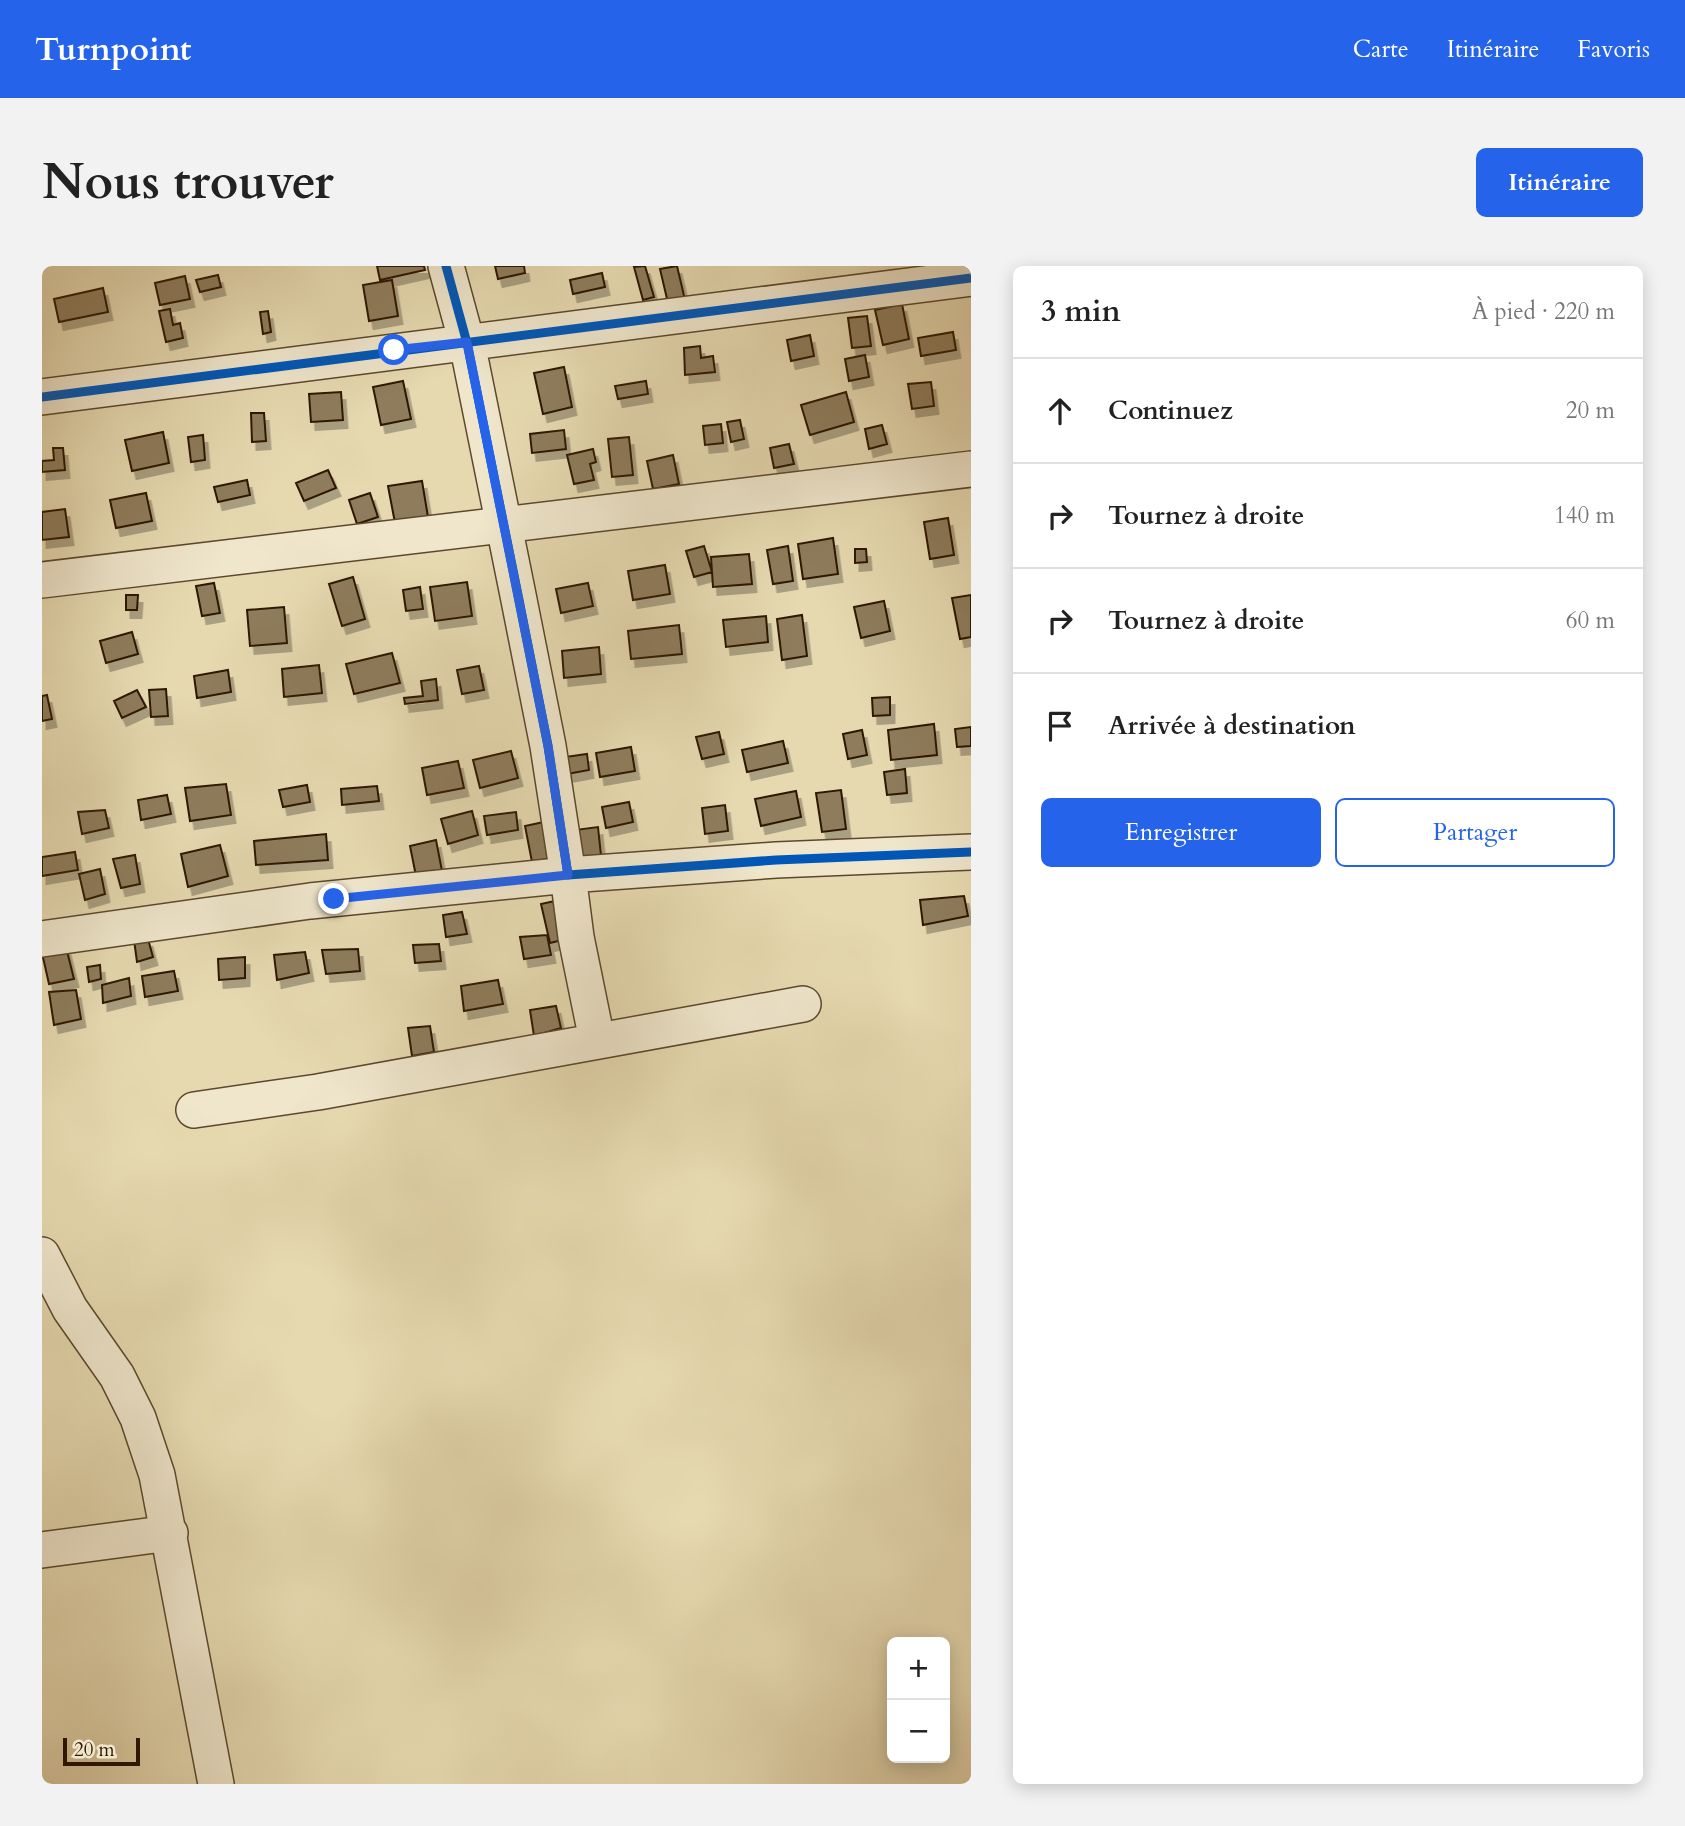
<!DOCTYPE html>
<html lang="fr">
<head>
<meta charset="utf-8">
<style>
	:root { --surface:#fff; --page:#f2f2f2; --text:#222; --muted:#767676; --line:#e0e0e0; --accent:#2563eb }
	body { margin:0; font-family:Cardo,serif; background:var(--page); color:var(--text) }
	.controls { position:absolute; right:21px; bottom:21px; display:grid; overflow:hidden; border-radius:10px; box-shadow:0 4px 18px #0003 }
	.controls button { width:63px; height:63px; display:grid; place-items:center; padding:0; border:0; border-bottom:2px solid var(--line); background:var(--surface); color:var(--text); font:35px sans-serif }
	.scale { position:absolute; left:21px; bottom:18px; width:77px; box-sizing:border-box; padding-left:7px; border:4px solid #2e1800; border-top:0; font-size:19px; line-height:24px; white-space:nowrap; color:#2e1800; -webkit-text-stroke:5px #efe6cc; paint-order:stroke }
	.stop { position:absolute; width:21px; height:21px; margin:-16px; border:5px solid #2563eb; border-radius:50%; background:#fff }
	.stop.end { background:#2563eb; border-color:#fff; box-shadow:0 2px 7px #0008 }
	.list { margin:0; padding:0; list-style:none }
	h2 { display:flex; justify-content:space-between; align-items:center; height:91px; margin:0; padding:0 28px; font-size:30px }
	h2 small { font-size:23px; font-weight:400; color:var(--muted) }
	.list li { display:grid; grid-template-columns:46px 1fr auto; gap:21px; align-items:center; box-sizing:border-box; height:105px; padding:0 28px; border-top:2px solid var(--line) }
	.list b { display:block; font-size:26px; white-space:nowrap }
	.list em { font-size:23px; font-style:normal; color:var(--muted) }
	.actions { display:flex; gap:14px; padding:21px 28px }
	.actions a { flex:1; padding:16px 0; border:2px solid var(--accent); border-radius:10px; text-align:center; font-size:24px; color:var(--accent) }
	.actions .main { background:var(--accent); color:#fff }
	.icon { flex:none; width:38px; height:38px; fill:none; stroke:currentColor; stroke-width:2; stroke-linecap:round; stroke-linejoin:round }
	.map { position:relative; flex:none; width:929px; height:1518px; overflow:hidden; border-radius:10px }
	header { display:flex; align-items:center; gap:42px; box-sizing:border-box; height:98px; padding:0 35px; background:var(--accent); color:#fff }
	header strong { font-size:33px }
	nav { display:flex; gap:38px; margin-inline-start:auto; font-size:24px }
	.intro { display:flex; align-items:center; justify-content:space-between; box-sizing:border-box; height:168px; padding:0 42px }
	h1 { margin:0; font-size:49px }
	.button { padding:18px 32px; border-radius:10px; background:var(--accent); color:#fff; font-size:24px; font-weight:700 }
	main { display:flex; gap:42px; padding:0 42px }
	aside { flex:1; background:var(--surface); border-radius:10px; box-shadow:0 4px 18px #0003 }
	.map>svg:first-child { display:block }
	.building { fill:#8e7c5c; stroke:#2e1800; stroke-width:2; filter:url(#shadow) }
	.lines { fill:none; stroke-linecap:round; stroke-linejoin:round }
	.minor-casing { stroke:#5c482c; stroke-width:38 }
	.minor { stroke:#efe6cc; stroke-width:35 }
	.cycleway-casing { stroke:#efe6cc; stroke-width:13 }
	.cycleway { stroke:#0057b8; stroke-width:9 }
	.route { stroke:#2563eb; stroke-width:9 }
</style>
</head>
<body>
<header>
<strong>Turnpoint</strong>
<nav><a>Carte</a><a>Itinéraire</a><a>Favoris</a></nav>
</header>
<div class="intro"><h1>Nous trouver</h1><a class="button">Itinéraire</a></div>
<main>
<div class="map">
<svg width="929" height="1518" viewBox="0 0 929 1518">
	<defs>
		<filter id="shadow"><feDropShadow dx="4.5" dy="8" stdDeviation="0" flood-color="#0004"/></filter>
	</defs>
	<rect width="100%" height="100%" fill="#e6d9b0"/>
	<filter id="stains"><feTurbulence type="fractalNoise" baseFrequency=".00286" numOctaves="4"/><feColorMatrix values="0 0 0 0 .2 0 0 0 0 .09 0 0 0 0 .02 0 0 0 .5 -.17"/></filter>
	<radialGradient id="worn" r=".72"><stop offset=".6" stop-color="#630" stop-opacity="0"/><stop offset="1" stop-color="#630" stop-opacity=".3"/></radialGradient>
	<path class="building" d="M 335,0 L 382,0 L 383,4 L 338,14 Z
		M 453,0 L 482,0 L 483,7 L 456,13 Z
		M 603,0 L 612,31 L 601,34 L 592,1 Z
		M 635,0 L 643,34 L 626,37 L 618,3 Z
		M 560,7 L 563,21 L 531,28 L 528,14 Z
		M 176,9 L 179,21 L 158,26 L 154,14 Z
		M 143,10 L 148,33 L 118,39 L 113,17 Z
		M 350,14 L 356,50 L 327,55 L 321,19 Z
		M 61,22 L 66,46 L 17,56 L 12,33 Z
		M 860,38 L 867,73 L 841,79 L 833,44 Z
		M 128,43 L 131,59 L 138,57 L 141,72 L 124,76 L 117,45 Z
		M 226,45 L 229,66 L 221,68 L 218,46 Z
		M 825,50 L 829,80 L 810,82 L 806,52 Z
		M 911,66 L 914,84 L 879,90 L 876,72 Z
		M 768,69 L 772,90 L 749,95 L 745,74 Z
		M 658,80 L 659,92 L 671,90 L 673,106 L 643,109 L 642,82 Z
		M 823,89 L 827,111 L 807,115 L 803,93 Z
		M 522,101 L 530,141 L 501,148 L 492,107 Z
		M 361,115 L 369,153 L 339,159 L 331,121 Z
		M 604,115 L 606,128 L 576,133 L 573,120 Z
		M 889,116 L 892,140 L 870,143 L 866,118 Z
		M 299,126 L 301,154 L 269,156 L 267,128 Z
		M 804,126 L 812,156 L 768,169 L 759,139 Z
		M 209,147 L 222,147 L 224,175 L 210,176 Z
		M 698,154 L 702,173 L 689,176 L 685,156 Z
		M 679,158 L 681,177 L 663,179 L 661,160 Z
		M 840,159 L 845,178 L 827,183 L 823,163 Z
		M 522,164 L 524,183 L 490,187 L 488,168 Z
		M 121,166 L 127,197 L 90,205 L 83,174 Z
		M 161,169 L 163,194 L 149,196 L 146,171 Z
		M 587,171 L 591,209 L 570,211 L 566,173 Z
		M 747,178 L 752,198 L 732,202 L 728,182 Z
		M 11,182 L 21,182 L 23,204 L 0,206 L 0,195 L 12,194 Z
		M 551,183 L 554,196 L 548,198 L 552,214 L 532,218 L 525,189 Z
		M 631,189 L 637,218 L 611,223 L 605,195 Z
		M 286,204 L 294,222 L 262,235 L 254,217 Z
		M 205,214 L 208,229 L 176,236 L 172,221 Z
		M 380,215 L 386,251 L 353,257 L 346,220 Z
		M 104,227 L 110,255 L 74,262 L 68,234 Z
		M 328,227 L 336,251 L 315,258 L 307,234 Z
		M 23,243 L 27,271 L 0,274 L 0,246 Z
		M 906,252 L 912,289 L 888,293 L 882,256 Z
		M 791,272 L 796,308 L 761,313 L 756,278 Z
		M 662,280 L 670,306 L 652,311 L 644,285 Z
		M 746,280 L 751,315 L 731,318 L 725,284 Z
		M 813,283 L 824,283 L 825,296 L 813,297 Z
		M 707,288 L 710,318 L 671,321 L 669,291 Z
		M 623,299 L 628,328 L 591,334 L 586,305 Z
		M 311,311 L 323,353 L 300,360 L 287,318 Z
		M 425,316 L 430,350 L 393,355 L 388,321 Z
		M 172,317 L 178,347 L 160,350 L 154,320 Z
		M 546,317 L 551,340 L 519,347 L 514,323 Z
		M 378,321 L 381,343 L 364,345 L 361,324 Z
		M 84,329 L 96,329 L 95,344 L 84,344 Z
		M 929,329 L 929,371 L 918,373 L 910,332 Z
		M 842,335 L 848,365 L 819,372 L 812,341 Z
		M 242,341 L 245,377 L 208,380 L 205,344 Z
		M 760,349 L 765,390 L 740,394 L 735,353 Z
		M 724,350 L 726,376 L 684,381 L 681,354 Z
		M 637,359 L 640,388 L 589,393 L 586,365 Z
		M 90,366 L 96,388 L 64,397 L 58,375 Z
		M 557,381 L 559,408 L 522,412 L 520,385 Z
		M 350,387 L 358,417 L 312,428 L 304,398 Z
		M 277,399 L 280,427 L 242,431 L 240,403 Z
		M 437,400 L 442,424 L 420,428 L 415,404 Z
		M 186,404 L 189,426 L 155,432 L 152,410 Z
		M 394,413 L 396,434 L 363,438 L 362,432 L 381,430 L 379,415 Z
		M 124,423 L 126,450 L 109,451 L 107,424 Z
		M 95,424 L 104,441 L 80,452 L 72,435 Z
		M 5,429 L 10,453 L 0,455 L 0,430 Z
		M 848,431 L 848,449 L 831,450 L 830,432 Z
		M 892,458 L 895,489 L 849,494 L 846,464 Z
		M 929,461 L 929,480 L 915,481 L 913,463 Z
		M 820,464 L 825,489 L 806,493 L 801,468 Z
		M 677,466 L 682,488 L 660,493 L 654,471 Z
		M 741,475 L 746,497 L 705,506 L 700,484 Z
		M 589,481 L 593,505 L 558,511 L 554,487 Z
		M 469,485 L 476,512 L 438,522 L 431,494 Z
		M 545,488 L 547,504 L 525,508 L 523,491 Z
		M 416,495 L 422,522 L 385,529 L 380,502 Z
		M 863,503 L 865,527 L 845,529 L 842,506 Z
		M 184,518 L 189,549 L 148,555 L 143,522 Z
		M 265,519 L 268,536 L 241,541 L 237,524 Z
		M 335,520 L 337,535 L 300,539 L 299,523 Z
		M 799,524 L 804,563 L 780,566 L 774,527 Z
		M 754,525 L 759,551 L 719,560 L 713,533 Z
		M 125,529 L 129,548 L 99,554 L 96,534 Z
		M 587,536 L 591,556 L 564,562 L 560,541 Z
		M 683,539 L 686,565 L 663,568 L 660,542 Z
		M 63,544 L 67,562 L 40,568 L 36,546 Z
		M 430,545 L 436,569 L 406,578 L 399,553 Z
		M 474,546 L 476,564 L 445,569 L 442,550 Z
		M 511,554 L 519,590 L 490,596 L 483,560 Z
		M 556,561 L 560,599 L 537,602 L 533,564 Z
		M 284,568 L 286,594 L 214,599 L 212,575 Z
		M 394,574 L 400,605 L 374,610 L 368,580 Z
		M 178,579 L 186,610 L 146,621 L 139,588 Z
		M 33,586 L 36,604 L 0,610 L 0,591 Z
		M 93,589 L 98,618 L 79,622 L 71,593 Z
		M 58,603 L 63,628 L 43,634 L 37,608 Z
		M 922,630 L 926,650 L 881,659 L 878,634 Z
		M 522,633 L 532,671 L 508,677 L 499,638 Z
		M 420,646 L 425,668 L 404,671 L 401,649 Z
		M 505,669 L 509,689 L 482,693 L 478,671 Z
		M 106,673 L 111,691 L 95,696 L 92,674 Z
		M 397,678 L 399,695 L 373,697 L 371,679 Z
		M 24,681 L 32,713 L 7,718 L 0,687 Z
		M 316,683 L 318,705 L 284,708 L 280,684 Z
		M 263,686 L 267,707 L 235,714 L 232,689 Z
		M 203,691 L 203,712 L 177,714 L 176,693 Z
		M 58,699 L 59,713 L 47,716 L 45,701 Z
		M 132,705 L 136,725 L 103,731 L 100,710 Z
		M 87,712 L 89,730 L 61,737 L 60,719 Z
		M 456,714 L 461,738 L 422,745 L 419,720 Z
		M 34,724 L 39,753 L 12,759 L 7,726 Z
		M 514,740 L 519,762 L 492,770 L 488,744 Z
		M 388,760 L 392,786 L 370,790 L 366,762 Z"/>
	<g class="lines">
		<g class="minor-casing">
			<path id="minor" d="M 404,0 L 425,77 L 476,329 L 506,480 L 526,609 L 734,594 L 929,586
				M 0,131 L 929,12
				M 0,314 L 929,203
				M 0,673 L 268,635 L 526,609 L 534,671 L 555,774
				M 152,844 L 276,826 L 761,738
				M 0,989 L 28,1043 L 75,1110 L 96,1152 L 115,1209 L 174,1518
				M 0,1284 L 128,1267"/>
		</g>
		<use href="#minor" class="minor"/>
		<g class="cycleway-casing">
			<path id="cycleway" d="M 404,0 L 425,77 L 476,329 L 506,480 L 526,609 L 734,594 L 929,586
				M 0,131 L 929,12"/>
		</g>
		<use href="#cycleway" class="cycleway"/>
	</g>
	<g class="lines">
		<path class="route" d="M 292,633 L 526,609 L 506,480 L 425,76 L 352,84"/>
	</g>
	<rect width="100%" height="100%" filter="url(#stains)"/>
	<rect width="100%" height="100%" fill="url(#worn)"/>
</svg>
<div class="controls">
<button>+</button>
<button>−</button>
</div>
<div class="scale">20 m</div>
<div class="stop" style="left:352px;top:84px"></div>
<div class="stop end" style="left:292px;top:633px"></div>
</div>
<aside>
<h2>3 min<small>À pied · 220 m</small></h2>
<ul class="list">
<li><svg class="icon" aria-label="ahead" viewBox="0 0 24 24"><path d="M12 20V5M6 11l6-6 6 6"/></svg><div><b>Continuez</b></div><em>20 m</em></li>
<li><svg class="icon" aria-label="right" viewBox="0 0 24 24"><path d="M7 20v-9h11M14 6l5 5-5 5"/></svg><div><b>Tournez à droite</b></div><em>140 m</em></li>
<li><svg class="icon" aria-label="right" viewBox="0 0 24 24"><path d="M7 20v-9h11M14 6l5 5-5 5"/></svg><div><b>Tournez à droite</b></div><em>60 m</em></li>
<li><svg class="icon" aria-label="arrive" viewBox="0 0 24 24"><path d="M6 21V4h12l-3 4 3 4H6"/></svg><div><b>Arrivée à destination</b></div></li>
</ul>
<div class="actions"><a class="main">Enregistrer</a><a>Partager</a></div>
</aside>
</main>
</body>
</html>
